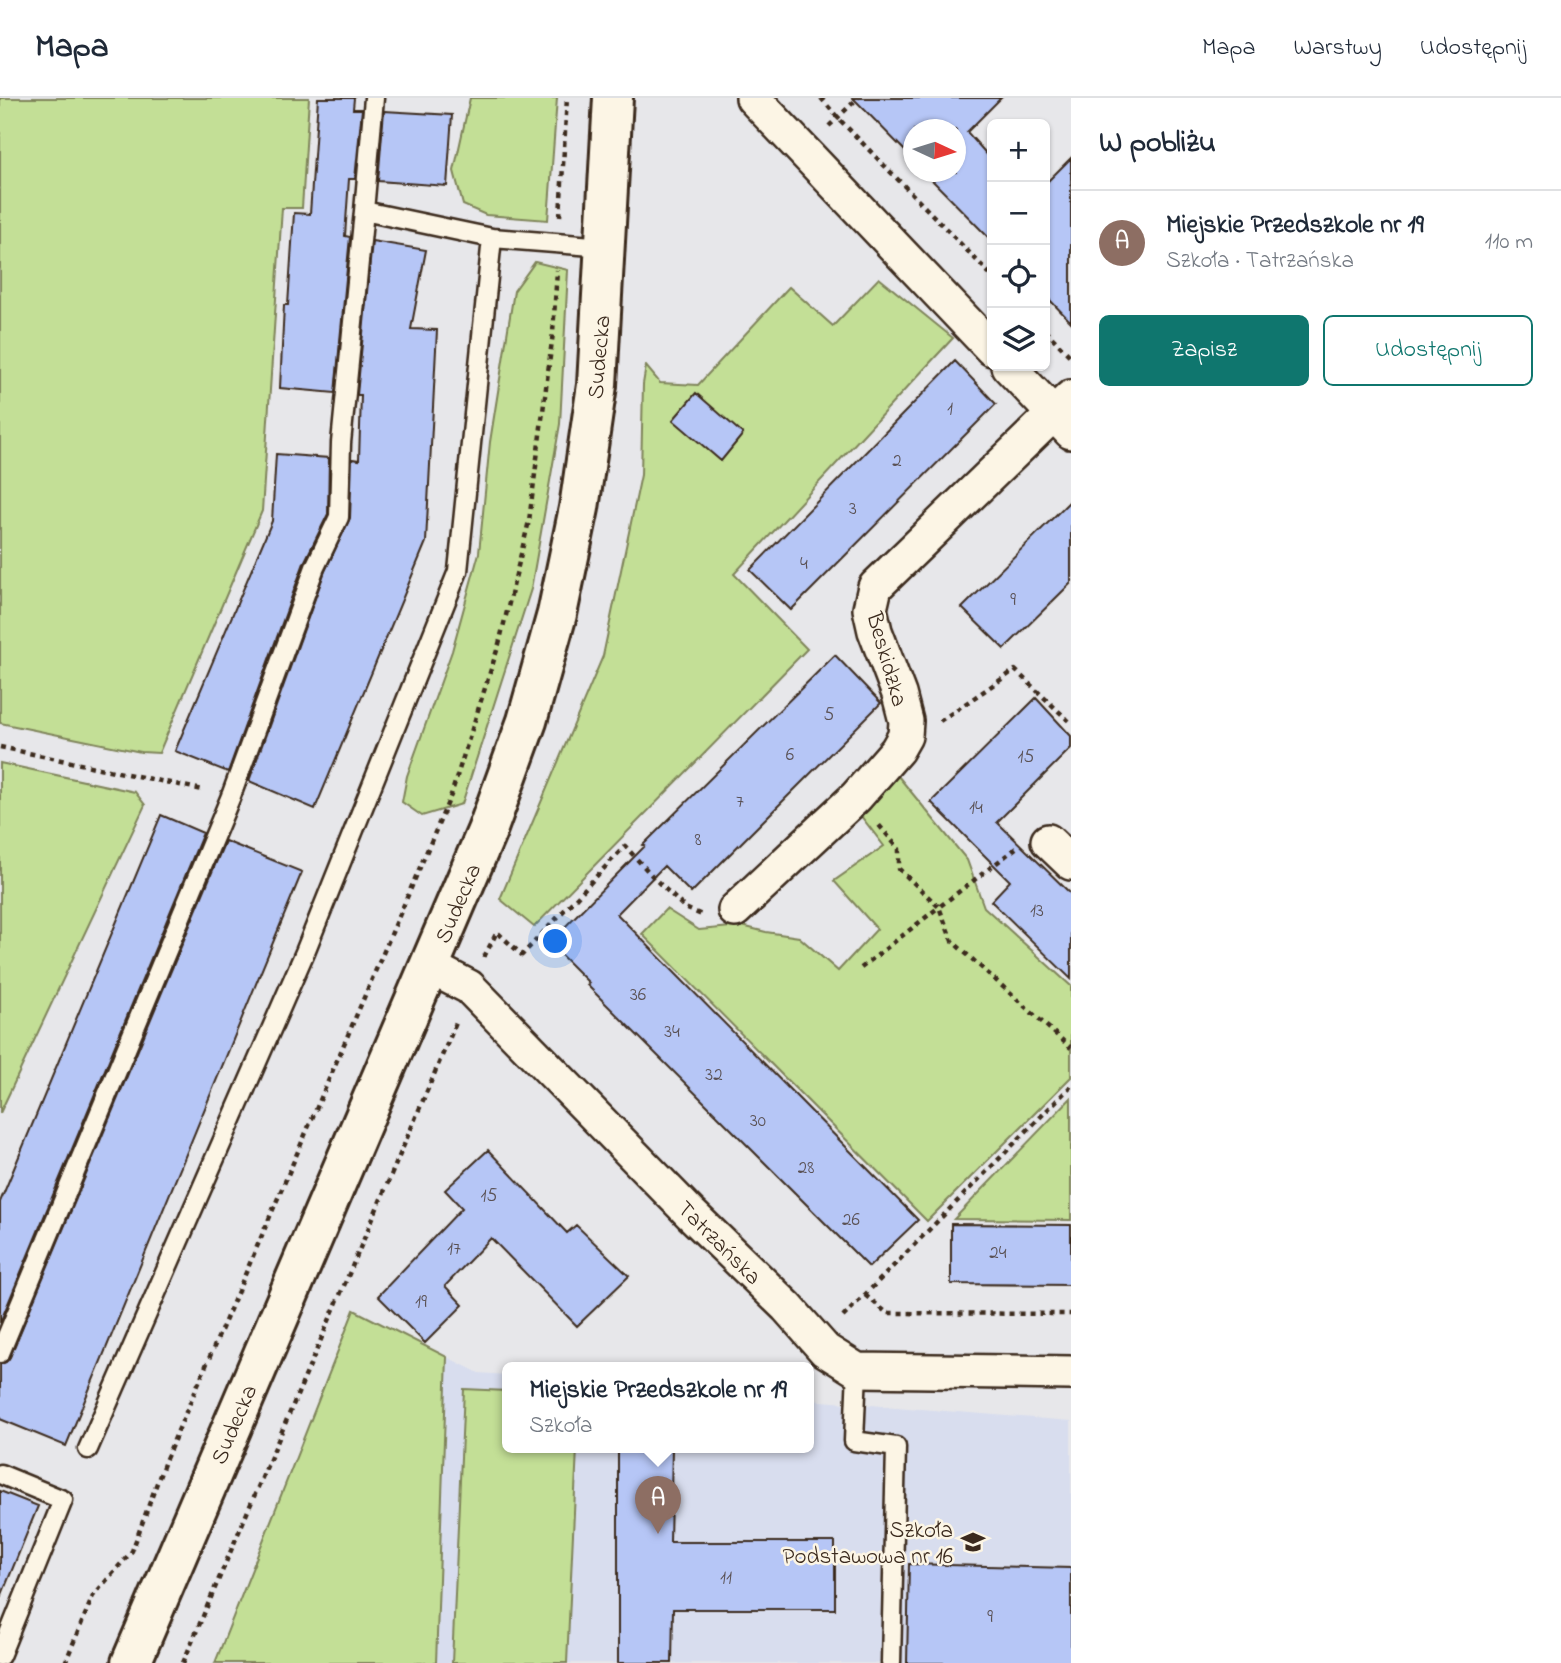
<!DOCTYPE html>
<html lang="pl">
<head>
<meta charset="utf-8">
<style>
	:root { --surface:#fff; --page:#f2f2f3; --text:#1f2937; --muted:#747a83; --line:#e0e1e3; --accent:#0f766e }
	body { margin:0; font-family:"Indie Flower",sans-serif; background:var(--page); color:var(--text) }
	.controls { position:absolute; right:21px; top:21px; display:grid; overflow:hidden; border-radius:10px; box-shadow:0 2px 5px #0004 }
	.controls button { width:63px; height:63px; display:grid; place-items:center; padding:0; border:0; border-bottom:2px solid var(--line); background:var(--surface); color:var(--text); font:35px sans-serif }
	.compass { position:absolute; left:903px; top:21px; width:63px; height:63px; border-radius:50%; background:var(--surface); box-shadow:0 2px 5px #0004; rotate:94deg }
	.you { position:absolute; left:556px; top:844px; width:24px; height:24px; margin:-18px; border:5px solid #fff; border-radius:50%; background:#1a73e8; box-shadow:0 0 0 10px #1a73e833 }
	.badge { display:grid; place-items:center; width:46px; height:46px; border-radius:50%; background:var(--accent); color:#fff; font-size:23px; font-weight:700 }
	.pin { position:absolute; translate:-50% -58px; filter:drop-shadow(0 2px 4px #0008) }
	.pin::after { content:''; position:absolute; top:37px; width:24px; height:21px; background:inherit; clip-path:polygon(0 0,100% 0,50% 100%) }
	.popup { position:absolute; left:502px; top:1264px; width:312px; height:91px; box-sizing:border-box; display:grid; place-content:center; border-radius:10px; background:var(--surface); filter:drop-shadow(0 2px 5px #0005); font-size:23px; white-space:nowrap; color:var(--muted) }
	.popup b { font-size:26px; color:var(--text) }
	.popup::after { content:''; position:absolute; left:50%; top:100%; margin-left:-14px; border:14px solid transparent; border-top-color:var(--surface) }
	.list { margin:0; padding:0; list-style:none }
	h2 { display:flex; justify-content:space-between; align-items:center; height:91px; margin:0; padding:0 28px; font-size:30px }
	h2 small { font-size:23px; font-weight:400; color:var(--muted) }
	.list li { display:grid; grid-template-columns:46px 1fr auto; gap:21px; align-items:center; box-sizing:border-box; height:105px; padding:0 28px; border-top:2px solid var(--line) }
	.list b { display:block; font-size:26px; white-space:nowrap }
	.list p { margin:0; font-size:23px; white-space:nowrap; color:var(--muted) }
	.list em { font-size:23px; font-style:normal; color:var(--muted) }
	.actions { display:flex; gap:14px; padding:21px 28px }
	.actions a { flex:1; padding:16px 0; border:2px solid var(--accent); border-radius:10px; text-align:center; font-size:24px; color:var(--accent) }
	.actions .main { background:var(--accent); color:#fff }
	.icon { flex:none; width:38px; height:38px; fill:none; stroke:currentColor; stroke-width:2; stroke-linecap:round; stroke-linejoin:round }
	.map { position:relative; flex:none; width:1071px; height:1565px; overflow:hidden }
	header { display:flex; align-items:center; gap:42px; box-sizing:border-box; height:98px; padding:0 35px; background:var(--surface); border-bottom:2px solid var(--line) }
	header strong { font-size:33px }
	nav { display:flex; gap:38px; margin-inline-start:auto; font-size:24px }
	main { display:flex }
	aside { flex:1; background:var(--surface) }
	.map>svg:first-child { display:block }
	.built { fill:#d8ddee }
	.green { fill:#c3df96; stroke:#7f845a; stroke-width:2 }
	.building { fill:#b6c6f6; stroke:#3b2a1e; stroke-width:2 }
	.lines { fill:none; stroke-linecap:round; stroke-linejoin:round }
	.lane-casing { stroke:#3b2a1e; stroke-width:23 }
	.street-casing { stroke:#3b2a1e; stroke-width:38 }
	.secondary-casing { stroke:#3b2a1e; stroke-width:44 }
	.path { stroke:#3b2a1e; stroke-width:4.5; stroke-dasharray:5 5; stroke-linecap:butt }
	.lane { stroke:#fcf5e5; stroke-width:18 }
	.street { stroke:#fcf5e5; stroke-width:33 }
	.secondary { stroke:#fcf5e5; stroke-width:38 }
	.labels { text-anchor:middle; stroke-width:5; stroke-linejoin:round; paint-order:stroke }
	.number-label { font-size:19px; fill:#5a5154 }
	.street-label { font-size:23px; fill:#3b2a1e; stroke:#fcf5e5 }
	.poi-label { font-size:23px; fill:#3b2a1e; stroke:#fcf5e5; text-anchor:end }
</style>
</head>
<body>
<header>
<strong>Mapa</strong>
<nav><a>Mapa</a><a>Warstwy</a><a>Udostępnij</a></nav>
</header>
<main>
<div class="map">
<svg width="1071" height="1565" viewBox="0 0 1071 1565">
	<rect width="100%" height="100%" fill="#e7e7ea"/>
	<filter id="ink" filterUnits="userSpaceOnUse"><feTurbulence type="fractalNoise" baseFrequency=".0143" numOctaves="2"/><feDisplacementMap in="SourceGraphic" scale="14" xChannelSelector="R" yChannelSelector="G"/><feConvolveMatrix kernelMatrix="1 2 1 2 8 2 1 2 1" color-interpolation-filters="sRGB"/></filter>
	<g filter="url(#ink)">
		<path class="built" d="M 447,1259 L 479,1275 L 507,1277 L 508,1350 L 808,1350 L 809,1302 L 1071,1323 L 1071,1565 L 436,1565 Z"/>
		<path class="green" d="M 0,0 L 309,0 L 302,110 L 282,110 L 262,413 L 159,655 L 141,654 L 0,625 Z
			M 470,0 L 557,0 L 548,122 L 486,117 L 463,107 L 454,73 Z
			M 535,164 L 568,172 L 560,326 L 531,491 L 462,706 L 422,718 L 402,704 L 407,678 L 452,553 L 479,455 L 490,344 L 514,193 Z
			M 879,180 L 953,240 L 734,476 L 807,551 L 534,829 L 500,801 L 603,558 L 641,377 L 643,286 L 646,268 L 660,285 L 698,287 L 789,189 L 833,228 Z
			M 0,665 L 135,694 L 145,707 L 0,1015 Z
			M 898,678 L 967,762 L 984,809 L 1071,888 L 1071,979 L 927,1123 L 642,836 L 666,811 L 699,832 L 742,828 L 766,834 L 799,839 L 838,873 L 877,831 L 834,783 L 884,748 L 861,718 Z
			M 1071,1000 L 1071,1122 L 954,1121 Z
			M 354,1212 L 447,1259 L 436,1565 L 215,1565 Z
			M 464,1291 L 507,1293 L 508,1350 L 577,1350 L 567,1565 L 452,1565 Z"/>
		<path class="building" d="M 318,0 L 354,0 L 353,11 L 362,11 L 355,81 L 349,81 L 345,138 L 350,139 L 335,295 L 280,290 L 284,207 L 288,207 L 294,115 L 310,116 Z
			M 853,0 L 1001,0 L 967,34 L 992,62 L 992,143 L 924,74 L 956,74 L 956,32 L 914,32 L 914,62 Z
			M 384,13 L 452,17 L 447,88 L 378,83 Z
			M 1071,60 L 1071,224 L 1045,197 L 1045,86 Z
			M 372,143 L 426,152 L 411,231 L 437,232 L 426,444 L 315,711 L 249,683 L 325,473 L 350,420 L 352,361 L 359,362 L 361,297 L 357,297 Z
			M 955,263 L 996,306 L 791,512 L 750,472 Z
			M 696,295 L 743,336 L 721,363 L 673,322 Z
			M 276,356 L 329,360 L 328,416 L 304,465 L 228,674 L 175,653 L 272,423 Z
			M 1071,402 L 1071,485 L 1004,551 L 962,510 Z
			M 835,557 L 881,605 L 691,795 L 664,768 L 617,816 L 918,1122 L 869,1169 L 587,887 L 589,885 L 549,845 L 645,748 L 643,747 Z
			M 1036,600 L 1071,638 L 1071,650 L 997,724 L 1071,796 L 1071,881 L 991,803 L 1010,783 L 931,704 Z
			M 161,717 L 203,735 L 0,1225 L 0,1104 Z
			M 225,743 L 302,774 L 66,1348 L 0,1321 L 0,1266 L 6,1264 L 10,1259 Z
			M 488,1052 L 567,1135 L 576,1127 L 629,1178 L 577,1228 L 491,1140 L 445,1188 L 463,1207 L 425,1245 L 378,1198 L 462,1110 L 445,1092 Z
			M 951,1126 L 1071,1127 L 1071,1187 L 951,1186 Z
			M 618,1350 L 672,1350 L 670,1444 L 835,1444 L 835,1511 L 673,1511 L 672,1565 L 618,1565 Z
			M 0,1393 L 38,1408 L 1,1499 L 0,1499 Z
			M 909,1466 L 1071,1470 L 1071,1565 L 907,1565 Z"/>
		<g class="lines">
			<g class="lane-casing">
				<path id="lane" d="M 374,0 L 364,113 L 492,140 L 605,149
					M 0,1255 L 231,698 L 315,469 L 339,419 L 341,345 L 364,113
					M 857,1272 L 854,1343 L 896,1349 L 891,1565
					M 88,1351 L 305,854 L 458,473 L 492,140
					M 0,1376 L 63,1402 L 0,1558"/>
			</g>
			<g class="street-casing">
				<path id="street" d="M 753,0 L 992,251
					M 1008,268 L 1071,334
					M 1048,743 L 1071,765
					M 735,812 L 856,699 L 897,652 L 905,638 L 906,623 L 899,596 L 875,533 L 870,511 L 875,489 L 1071,299
					M 430,869 L 469,889 L 691,1116 L 787,1209 L 825,1252 L 857,1272 L 1071,1275"/>
			</g>
			<g class="secondary-casing">
				<path id="secondary" d="M 131,1565 L 487,733 L 527,623 L 557,516 L 579,410 L 597,287 L 613,0"/>
			</g>
			<path class="path" d="M 821,0 L 838,20 L 992,178
				M 829,28 L 858,0
				M 560,118 L 567,0
				M 1045,232 L 1071,259
				M 940,623 L 1015,572 L 1071,625
				M 0,649 L 203,692
				M 1016,750 L 939,809 L 952,843 L 1071,950
				M 484,859 L 497,834 L 522,857 L 625,748 L 656,782 L 685,810 L 702,817
				M 861,870 L 939,809 L 899,771 L 899,751 L 878,726
				M 865,1197 L 887,1215 L 1071,1216
				M 843,1219 L 1071,988
				M 65,1565 L 93,1498 L 132,1453 L 165,1363 L 451,697 L 499,546 L 529,423 L 553,235 L 557,172
				M 183,1565 L 456,925"/>
			<use href="#lane" class="lane"/>
			<use href="#street" class="street"/>
			<use href="#secondary" class="secondary"/>
		</g>
	</g>
	<defs>
		<g id="school-bare" transform="scale(1.89)"><path d="M0-5L7-2L0 1L-7-2ZM-4 1L0 2.5L4 1V4Q0 6-4 4Z" fill="#3b2a1e" stroke="#fcf5e5" stroke-width="2.5" paint-order="stroke"/></g>
	</defs>
	<g fill-rule="evenodd">
		<use href="#school-bare" x="973" y="1444"/>
	</g>
	<g class="labels">
		<g class="number-label">
			<text x="950" y="316">1</text>
			<text x="897" y="368">2</text>
			<text x="853" y="416">3</text>
			<text x="804" y="471">4</text>
			<text x="1013" y="507">9</text>
			<text x="829" y="622">5</text>
			<text x="790" y="662">6</text>
			<text x="1026" y="664">15</text>
			<text x="740" y="709">7</text>
			<text x="976" y="715">14</text>
			<text x="698" y="747">8</text>
			<text x="1037" y="818">13</text>
			<text x="638" y="902">36</text>
			<text x="672" y="939">34</text>
			<text x="714" y="982">32</text>
			<text x="758" y="1028">30</text>
			<text x="806" y="1075">28</text>
			<text x="489" y="1103">15</text>
			<text x="851" y="1127">26</text>
			<text x="454" y="1156">17</text>
			<text x="998" y="1160">24</text>
			<text x="421" y="1209">19</text>
			<text x="726" y="1485">11</text>
			<text x="990" y="1524">9</text>
		</g>
		<g class="street-label">
			<text transform="translate(598 259) rotate(-85)" y="8">Sudecka</text>
			<text transform="translate(888 561) rotate(74)" y="8">Beskidzka</text>
			<text transform="translate(457 805) rotate(-67)" y="8">Sudecka</text>
			<text transform="translate(720 1144) rotate(45)" y="8">Tatrzańska</text>
			<text transform="translate(233 1326) rotate(-67)" y="8">Sudecka</text>
		</g>
		<g class="poi-label">
			<text x="953" y="1439">Szkoła<tspan x="953" dy="26">Podstawowa nr 16</tspan></text>
		</g>
	</g>
</svg>
<div class="controls">
<button>+</button>
<button>−</button>
<button><svg class="icon" aria-label="locate" viewBox="0 0 24 24"><circle cx="12" cy="12" r="6"/><path d="M12 2v4M12 18v4M2 12h4M18 12h4"/></svg></button>
<button><svg class="icon" aria-label="layers" viewBox="0 0 24 24"><path d="M12 4l9 5-9 5-9-5zM3 14l9 5 9-5"/></svg></button>
</div>
<svg class="compass" viewBox="-18 -18 36 36"><path d="M0-13l5 13h-10z" fill="#e53935"/><path d="M0 13l5-13h-10z" fill="#747a83"/></svg>
<div class="you"></div>
<div class="pin badge" style="left:658px;top:1436px;background:#8d6e63">A</div>
<div class="popup"><b>Miejskie Przedszkole nr 19</b>Szkoła</div>
</div>
<aside>
<h2>W pobliżu<small></small></h2>
<ul class="list">
<li><span class="badge" style="background:#8d6e63">A</span><div><b>Miejskie Przedszkole nr 19</b><p>Szkoła · Tatrzańska</p></div><em>110 m</em></li>
</ul>
<div class="actions"><a class="main">Zapisz</a><a>Udostępnij</a></div>
</aside>
</main>
</body>
</html>
